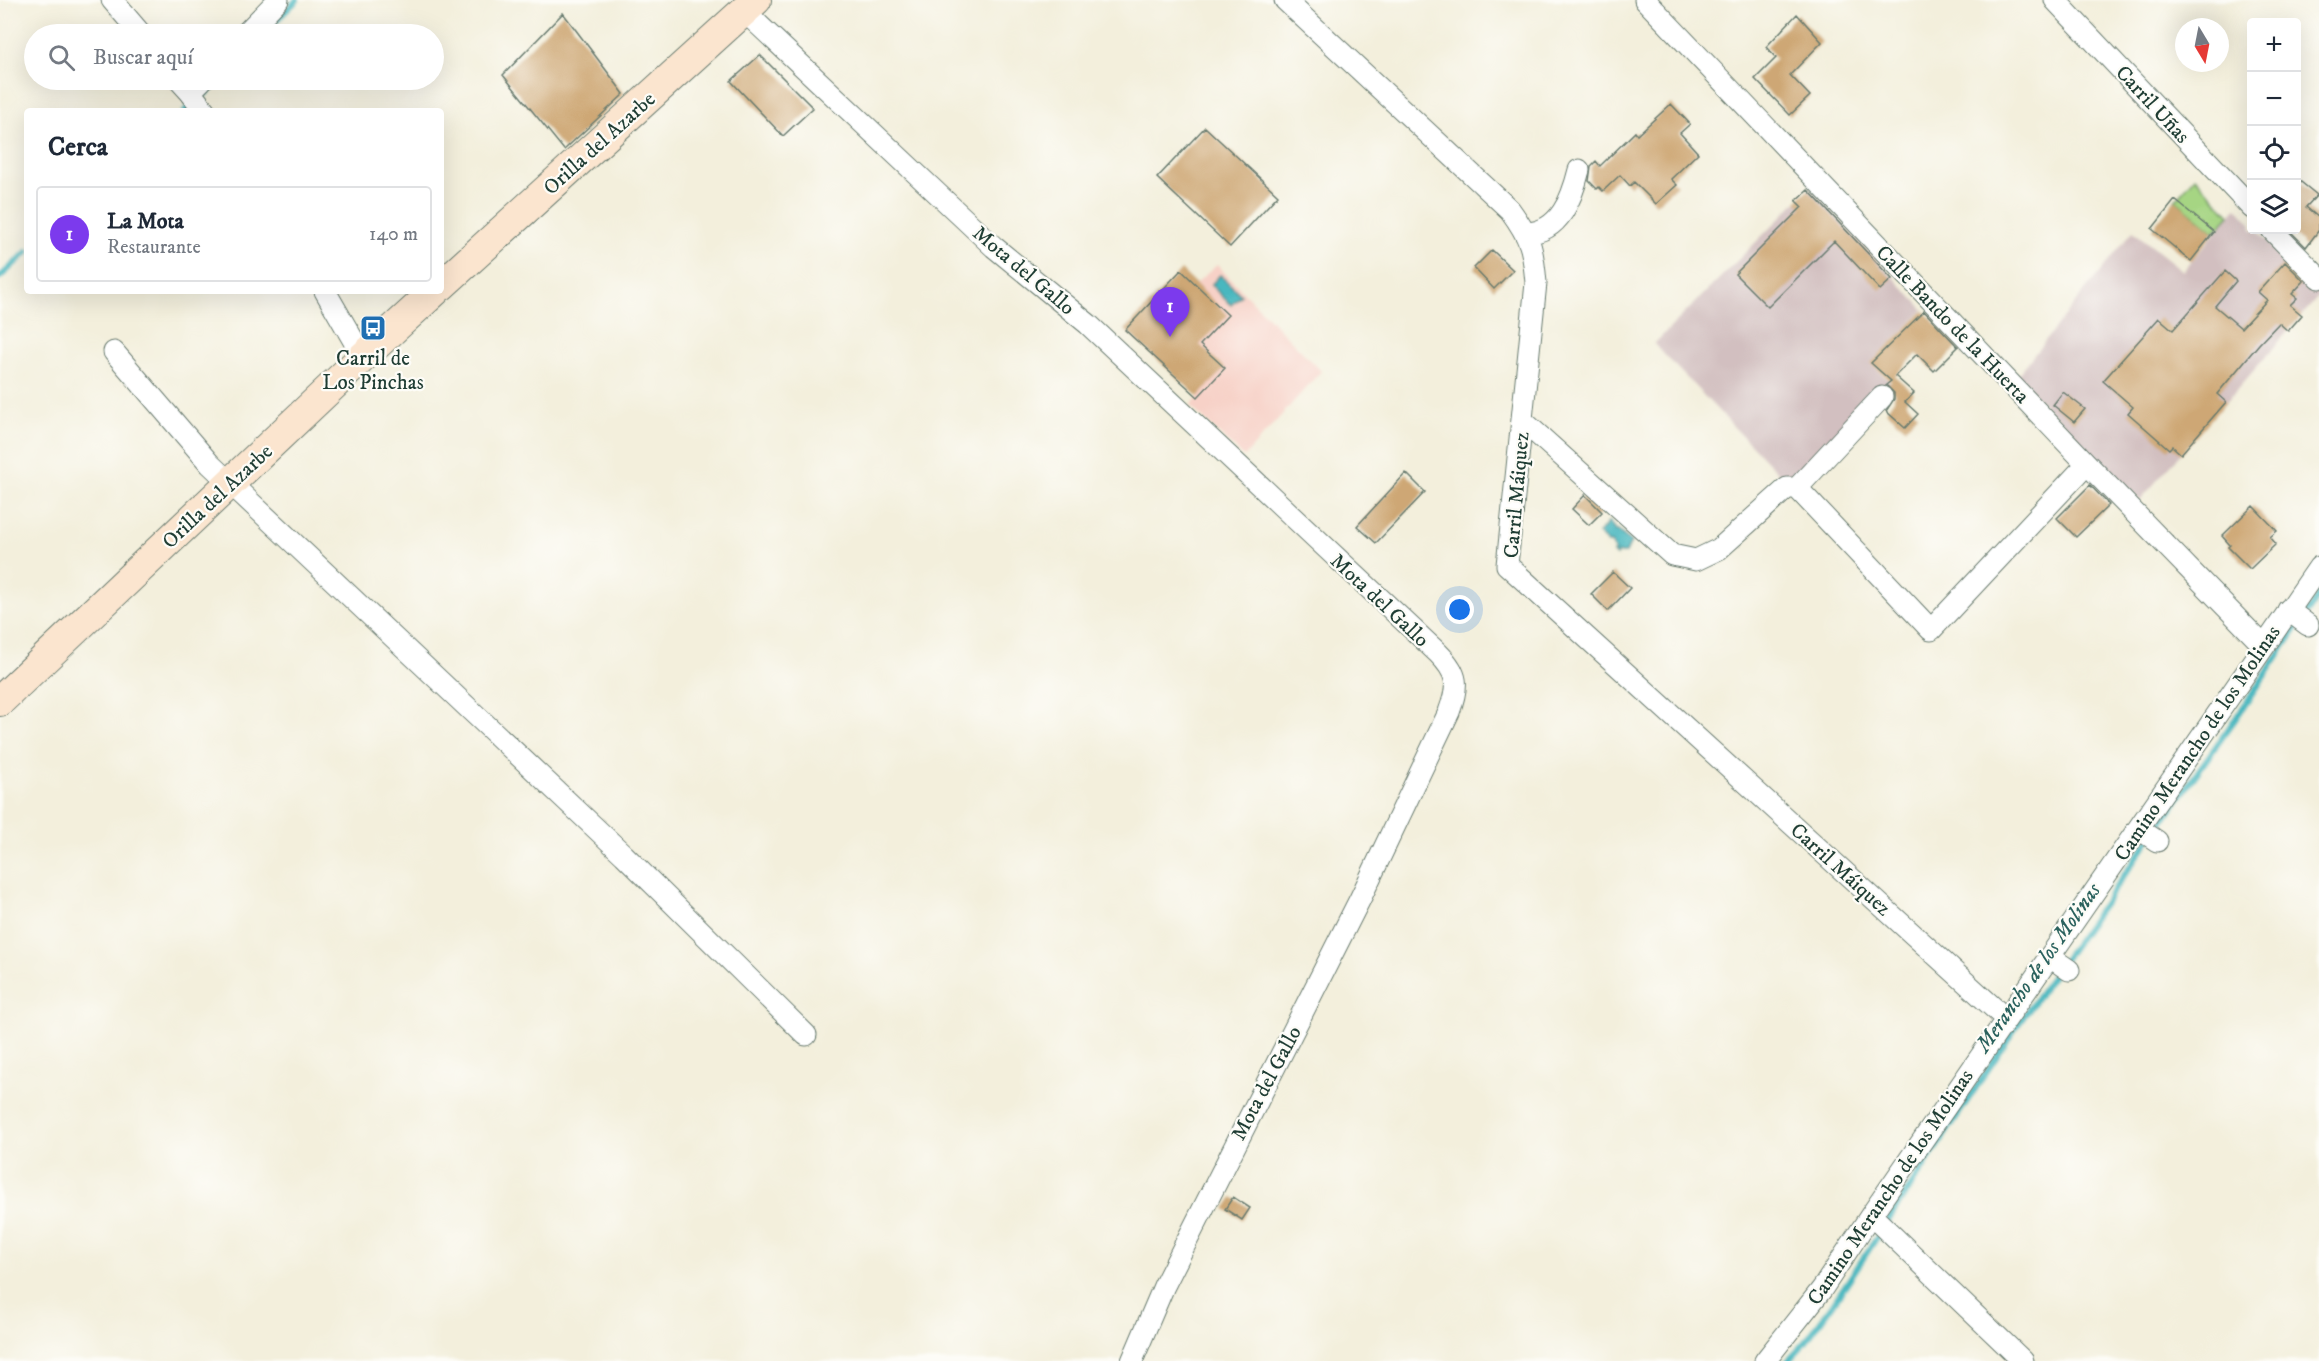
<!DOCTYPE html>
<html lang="es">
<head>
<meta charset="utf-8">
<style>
	:root { --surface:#fff; --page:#f2f2f3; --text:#1f2937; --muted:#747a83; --line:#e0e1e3; --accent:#7c3aed }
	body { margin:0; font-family:"IM FELL DW Pica",serif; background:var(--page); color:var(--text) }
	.controls { position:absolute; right:18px; top:18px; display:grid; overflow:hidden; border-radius:6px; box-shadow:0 6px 24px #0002 }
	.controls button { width:54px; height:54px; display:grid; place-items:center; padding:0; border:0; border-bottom:2px solid var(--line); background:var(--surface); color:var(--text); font:30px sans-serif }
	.compass { position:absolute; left:2175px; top:18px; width:54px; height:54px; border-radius:50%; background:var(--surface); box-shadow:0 6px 24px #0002; rotate:170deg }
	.you { position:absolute; left:1460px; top:610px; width:21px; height:21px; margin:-15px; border:4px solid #fff; border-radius:50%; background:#1a73e8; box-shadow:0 0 0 9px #1a73e833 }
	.badge { display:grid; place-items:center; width:39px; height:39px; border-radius:50%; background:var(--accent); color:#fff; font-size:20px; font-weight:700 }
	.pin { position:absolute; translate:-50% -50px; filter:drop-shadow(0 2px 3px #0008) }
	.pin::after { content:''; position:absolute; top:32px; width:21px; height:18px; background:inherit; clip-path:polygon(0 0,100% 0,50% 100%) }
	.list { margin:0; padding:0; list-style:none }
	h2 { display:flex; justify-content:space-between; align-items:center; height:78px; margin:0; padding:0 24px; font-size:26px }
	h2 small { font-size:20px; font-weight:400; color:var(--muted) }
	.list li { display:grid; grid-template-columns:39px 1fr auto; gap:18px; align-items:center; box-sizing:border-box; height:96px; margin:0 12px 12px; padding:0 12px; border:2px solid var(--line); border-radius:6px }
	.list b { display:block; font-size:22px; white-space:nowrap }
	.list p { margin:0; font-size:20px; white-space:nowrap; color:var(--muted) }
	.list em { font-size:20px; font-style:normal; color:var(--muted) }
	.icon { flex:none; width:33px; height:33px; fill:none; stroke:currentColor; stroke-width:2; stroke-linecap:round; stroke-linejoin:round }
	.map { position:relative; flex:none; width:2319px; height:1361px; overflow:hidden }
	.search { position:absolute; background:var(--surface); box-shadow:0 6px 24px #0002; left:24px; top:24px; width:420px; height:66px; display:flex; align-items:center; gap:15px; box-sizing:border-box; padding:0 21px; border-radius:33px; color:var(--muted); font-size:22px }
	.panel { position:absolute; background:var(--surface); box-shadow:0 6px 24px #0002; left:24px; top:108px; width:420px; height:186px; border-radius:6px }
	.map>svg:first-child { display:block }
	.built { fill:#f7d1c7 }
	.industrial { fill:#d2bfc0 }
	.green { fill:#a6d583; stroke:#62895c; stroke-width:1.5 }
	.water { fill:#48b7bf; stroke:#347a7a; stroke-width:1.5 }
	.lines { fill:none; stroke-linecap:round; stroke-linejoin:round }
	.stream { stroke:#48b7bf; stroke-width:6 }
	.building { fill:#cea775 }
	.street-casing { stroke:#697b6f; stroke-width:23 }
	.secondary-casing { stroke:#697b6f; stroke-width:32 }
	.street { stroke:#fff; stroke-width:21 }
	.secondary { stroke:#fbe5cf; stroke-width:30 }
	.labels { text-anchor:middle; stroke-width:4.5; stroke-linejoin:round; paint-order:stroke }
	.street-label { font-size:21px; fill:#1f3d34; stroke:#fdfcf7 }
	.poi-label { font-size:21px; fill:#1f3d34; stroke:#fdfcf7 }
	.water-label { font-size:22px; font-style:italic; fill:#2b625e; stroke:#fdfcf7 }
</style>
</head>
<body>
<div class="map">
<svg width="2319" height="1361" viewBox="0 0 2319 1361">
	<rect width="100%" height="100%" fill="#fdfcf7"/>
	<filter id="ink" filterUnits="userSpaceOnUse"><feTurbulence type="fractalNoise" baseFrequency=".0167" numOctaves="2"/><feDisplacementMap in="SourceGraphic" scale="12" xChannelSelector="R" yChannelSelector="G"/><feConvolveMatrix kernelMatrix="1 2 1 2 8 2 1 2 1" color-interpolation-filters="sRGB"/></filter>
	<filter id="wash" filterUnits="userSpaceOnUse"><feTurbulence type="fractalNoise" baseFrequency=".008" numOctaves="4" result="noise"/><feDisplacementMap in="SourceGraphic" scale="24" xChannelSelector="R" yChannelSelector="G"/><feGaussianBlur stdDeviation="1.35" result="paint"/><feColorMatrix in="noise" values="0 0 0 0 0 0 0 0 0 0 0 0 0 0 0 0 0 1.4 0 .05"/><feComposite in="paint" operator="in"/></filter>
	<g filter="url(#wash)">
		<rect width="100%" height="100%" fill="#f3efdc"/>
		<path class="built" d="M 1217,265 L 1321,371 L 1244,457 L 1190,406 L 1224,368 L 1200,345 L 1195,284 Z"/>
		<path class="industrial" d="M 1810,188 L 1924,310 L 1871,363 L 1890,382 L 1814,462 L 1783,478 L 1654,344 Z
			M 2237,207 L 2251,223 L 2252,230 L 2257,230 L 2286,262 L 2319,293 L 2319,296 L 2140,500 L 2016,377 L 2133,231 L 2183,271 Z"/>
		<path class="green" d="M 2195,177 L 2230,215 L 2214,232 L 2175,200 Z"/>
		<path class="water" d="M 1220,275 L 1241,295 L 1231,305 L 1211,285 Z
			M 1609,522 L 1615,531 L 1618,531 L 1631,542 L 1626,553 L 1618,553 L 1616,556 L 1613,553 L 1615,551 L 1611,543 L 1608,543 L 1598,534 Z"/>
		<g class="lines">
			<path class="stream" d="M 262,34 L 297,0
				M 185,111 L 221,80
				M 0,277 L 27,252
				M 1788,1361 L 1805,1343 L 1833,1304 L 2014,1030 L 2236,718 L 2319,595"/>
		</g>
		<g id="blocks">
			<path class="building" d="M 563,13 L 624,94 L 564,150 L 503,75 Z
				M 1797,14 L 1822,42 L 1790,75 L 1810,96 L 1790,115 L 1755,79 L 1776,58 L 1766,47 Z
				M 760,55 L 813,108 L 783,136 L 731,81 Z
				M 1671,104 L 1690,124 L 1680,133 L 1698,153 L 1671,179 L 1677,185 L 1656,204 L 1634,182 L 1630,186 L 1620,175 L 1603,191 L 1599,187 L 1597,189 L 1589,181 L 1591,166 L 1596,161 L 1600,166 L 1635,132 L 1637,135 Z
				M 1205,127 L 1278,195 L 1230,247 L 1157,178 Z
				M 2296,178 L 2317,195 L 2306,207 L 2319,218 L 2319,230 L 2306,247 L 2289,230 L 2296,230 Z
				M 1808,190 L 1892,279 L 1880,290 L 1834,241 L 1768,307 L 1735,274 L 1802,207 L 1796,201 Z
				M 2175,200 L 2214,232 L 2191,261 L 2152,229 Z
				M 1492,250 L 1513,270 L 1494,289 L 1474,268 Z
				M 2285,262 L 2304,281 L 2292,294 L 2297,298 L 2290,305 L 2302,315 L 2288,331 L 2279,323 L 2259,344 L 2217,394 L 2226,402 L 2181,454 L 2172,446 L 2169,449 L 2128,413 L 2133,407 L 2103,381 L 2159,318 L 2173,330 L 2225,271 L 2236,281 L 2215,306 L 2241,328 L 2267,300 L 2258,292 Z
				M 1181,270 L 1228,315 L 1200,345 L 1225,368 L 1198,397 L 1125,330 Z
				M 1924,311 L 1958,347 L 1934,371 L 1917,354 L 1895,376 L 1914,393 L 1905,402 L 1918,414 L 1905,428 L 1886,411 L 1894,399 L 1894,393 L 1886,385 L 1891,381 L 1871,363 Z
				M 2063,392 L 2085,409 L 2074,422 L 2053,405 Z
				M 1406,473 L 1425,492 L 1376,543 L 1357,526 Z
				M 2090,485 L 2109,505 L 2076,537 L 2057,518 Z
				M 1585,495 L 1602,512 L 1589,525 L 1572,509 Z
				M 2253,506 L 2277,531 L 2270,537 L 2276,544 L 2250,569 L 2228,547 L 2230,545 L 2222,536 Z
				M 1613,572 L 1630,588 L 1608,611 L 1591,594 Z
				M 1233,1197 L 1250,1208 L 1242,1220 L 1225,1209 Z"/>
		</g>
	</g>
	<g filter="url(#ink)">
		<use href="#blocks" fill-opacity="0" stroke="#697b6f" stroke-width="1.5"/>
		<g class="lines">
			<g class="street-casing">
				<path id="street" d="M 112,0 L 141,34
					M 1285,0 L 1510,210 C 1531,239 1533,248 1536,283 L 1507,565 L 2006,1019
					M 1645,0 L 2087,464 L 2263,645
					M 2055,0 L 2252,208
					M 744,11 L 994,247 L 1088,324 L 1438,653 C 1459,674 1459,685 1449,712 L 1360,899 L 1164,1286 L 1132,1361
					M 245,34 L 278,0
					M 179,80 L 190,92 L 202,80
					M 190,92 L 205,111
					M 2272,230 L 2319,278
					M 1527,233 C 1560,232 1572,198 1579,170
					M 325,291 L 363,357
					M 114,352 L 210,464 L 624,855 L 806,1035
					M 1522,420 L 1672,555 L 1696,560 L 1719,549 L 1787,488 L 1797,488 L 1931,630 L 2087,464
					M 1797,488 L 1882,397
					M 2288,610 L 2308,625
					M 2139,829 L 2157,841
					M 2050,957 L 2069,970
					M 1871,1215 L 2023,1361
					M 1765,1361 L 1822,1289 L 1871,1215 L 2319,567"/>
			</g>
			<g class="secondary-casing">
				<path id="secondary" d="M 441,286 L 756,0
					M 0,701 L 363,357 L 435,291"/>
			</g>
			<use href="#street" class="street"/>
			<use href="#secondary" class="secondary"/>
		</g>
	</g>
	<defs>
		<g id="bus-square" transform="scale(1.35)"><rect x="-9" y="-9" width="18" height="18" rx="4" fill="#1f6fb2" stroke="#fdfcf7"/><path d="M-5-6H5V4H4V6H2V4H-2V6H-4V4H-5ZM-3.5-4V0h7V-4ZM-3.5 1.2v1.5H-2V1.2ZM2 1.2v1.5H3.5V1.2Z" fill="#fff"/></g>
	</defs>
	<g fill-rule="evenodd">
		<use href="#bus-square" x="373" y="328"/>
	</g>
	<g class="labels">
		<g class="street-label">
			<text transform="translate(2153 104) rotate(47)" y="7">Carril Uñas</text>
			<text transform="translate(599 143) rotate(-42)" y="7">Orilla del Azarbe</text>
			<text transform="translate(1024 270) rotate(40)" y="7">Mota del Gallo</text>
			<text transform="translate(1953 324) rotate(46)" y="7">Calle Bando de la Huerta</text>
			<text transform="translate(1516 495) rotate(-85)" y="7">Carril Máiquez</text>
			<text transform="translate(217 496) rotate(-43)" y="7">Orilla del Azarbe</text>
			<text transform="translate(1380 600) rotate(43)" y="7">Mota del Gallo</text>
			<text transform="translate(2197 743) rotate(-56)" y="7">Camino Merancho de los Molinas</text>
			<text transform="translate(1841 869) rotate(42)" y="7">Carril Máiquez</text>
			<text transform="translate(1266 1083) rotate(-62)" y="7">Mota del Gallo</text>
			<text transform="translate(1890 1187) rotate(-56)" y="7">Camino Merancho de los Molinas</text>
		</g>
		<g class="poi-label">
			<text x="373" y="365">Carril de<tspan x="373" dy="24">Los Pinchas</tspan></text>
		</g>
		<g class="water-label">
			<text transform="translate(2037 967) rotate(-55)" y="8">Merancho de los Molinas</text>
		</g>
	</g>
</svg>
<div class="controls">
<button>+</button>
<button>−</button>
<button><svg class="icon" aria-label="locate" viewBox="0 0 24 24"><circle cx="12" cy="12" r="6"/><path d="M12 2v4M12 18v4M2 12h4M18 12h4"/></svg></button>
<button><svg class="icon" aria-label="layers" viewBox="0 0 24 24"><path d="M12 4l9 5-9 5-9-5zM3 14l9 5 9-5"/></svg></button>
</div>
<svg class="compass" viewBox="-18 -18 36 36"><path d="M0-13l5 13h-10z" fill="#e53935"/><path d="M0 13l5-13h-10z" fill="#747a83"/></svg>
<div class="you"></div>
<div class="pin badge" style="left:1170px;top:337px">1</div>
<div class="search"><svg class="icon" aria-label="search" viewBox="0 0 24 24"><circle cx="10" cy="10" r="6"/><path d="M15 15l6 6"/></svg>Buscar aquí</div>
<section class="panel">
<h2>Cerca<small></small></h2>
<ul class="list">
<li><span class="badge">1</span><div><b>La Mota</b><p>Restaurante</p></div><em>140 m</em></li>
</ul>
</section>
</div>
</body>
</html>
